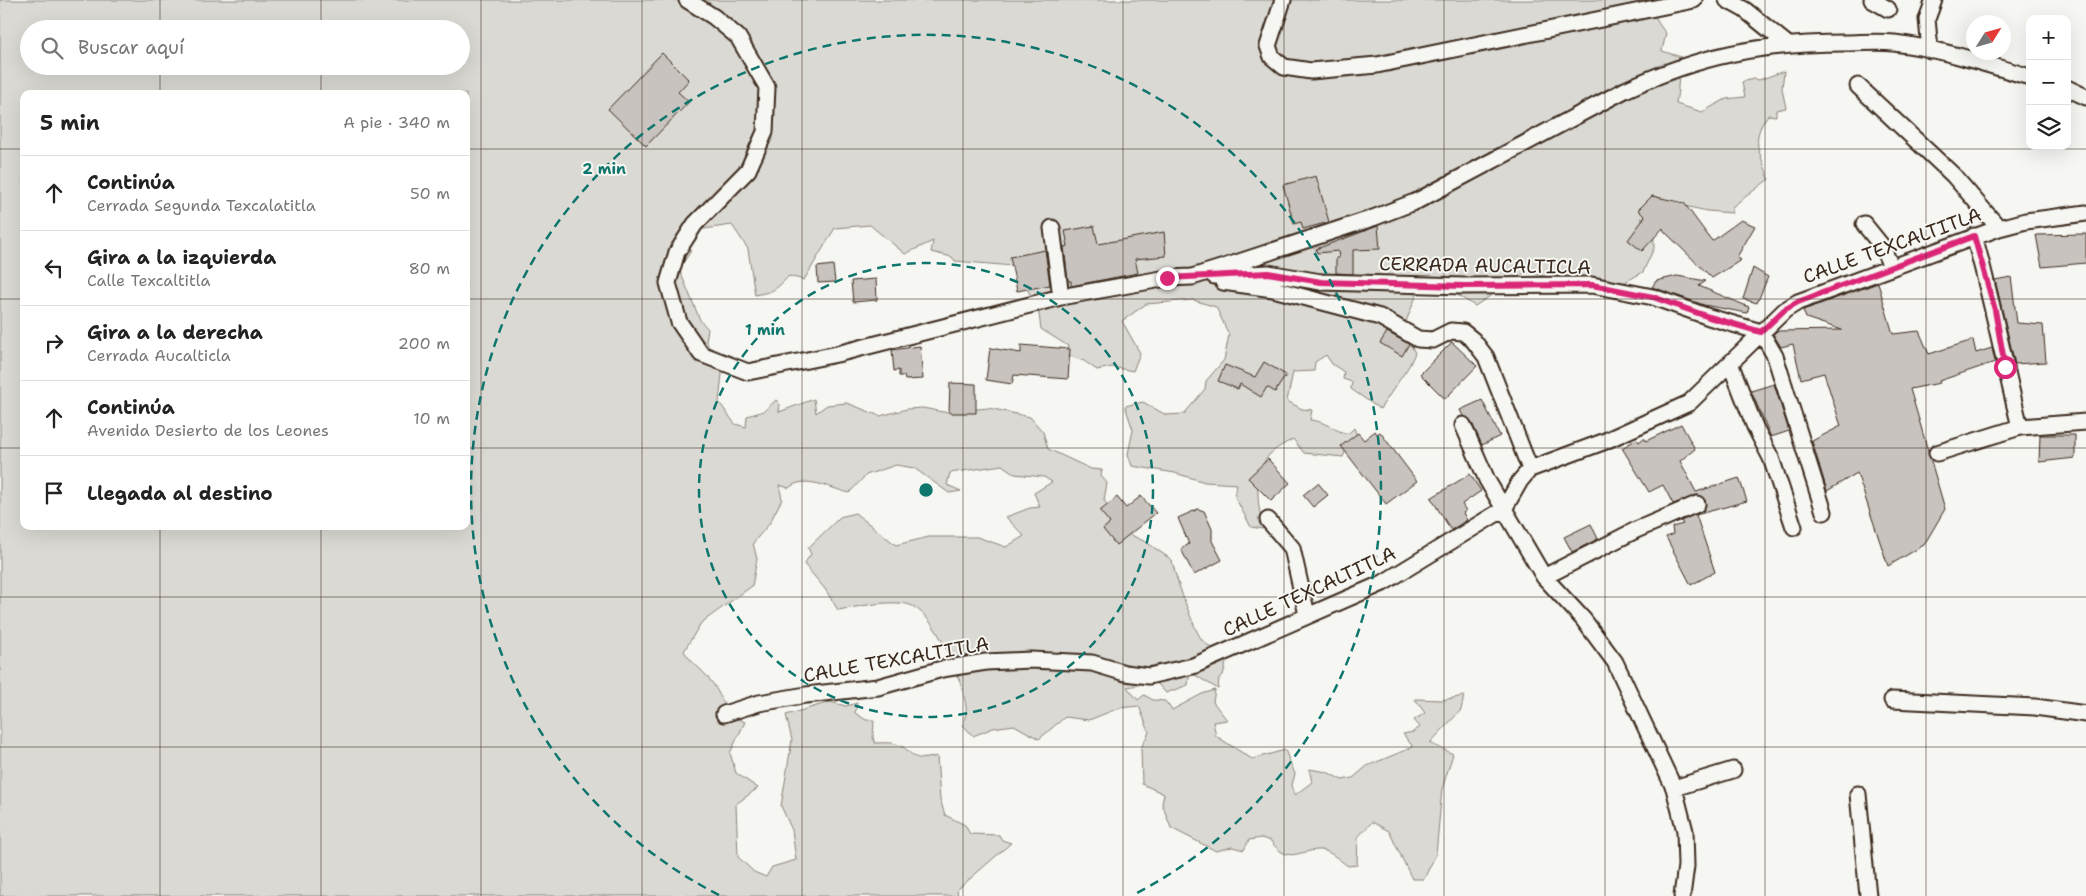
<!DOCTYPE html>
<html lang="es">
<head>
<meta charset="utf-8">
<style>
	:root { --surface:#fff; --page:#f6f6f6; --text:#222; --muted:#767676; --line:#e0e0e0 }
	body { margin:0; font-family:"Shantell Sans",sans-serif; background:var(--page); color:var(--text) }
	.controls { position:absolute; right:15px; top:15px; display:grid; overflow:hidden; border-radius:10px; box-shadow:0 5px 20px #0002 }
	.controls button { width:45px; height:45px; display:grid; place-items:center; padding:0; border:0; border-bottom:1px solid var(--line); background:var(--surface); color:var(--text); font:25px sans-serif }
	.compass { position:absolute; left:1966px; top:15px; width:45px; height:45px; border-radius:50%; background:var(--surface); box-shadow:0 5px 20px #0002; rotate:53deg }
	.stop { position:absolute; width:15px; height:15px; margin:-11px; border:4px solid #db2777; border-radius:50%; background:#fff }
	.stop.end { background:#db2777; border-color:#fff; box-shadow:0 1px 5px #0008 }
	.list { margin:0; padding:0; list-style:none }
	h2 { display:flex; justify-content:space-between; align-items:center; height:65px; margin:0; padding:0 20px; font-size:21px }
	h2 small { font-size:16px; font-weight:400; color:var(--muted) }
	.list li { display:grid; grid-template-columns:32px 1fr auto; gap:15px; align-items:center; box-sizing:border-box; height:75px; padding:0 20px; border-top:1px solid var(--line) }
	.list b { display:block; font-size:19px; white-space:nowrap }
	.list p { margin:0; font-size:16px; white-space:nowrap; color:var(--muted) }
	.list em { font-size:16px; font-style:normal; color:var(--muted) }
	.icon { flex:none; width:28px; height:28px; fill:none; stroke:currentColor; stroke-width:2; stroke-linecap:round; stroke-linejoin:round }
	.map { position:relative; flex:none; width:2086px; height:896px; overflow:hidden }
	.search { position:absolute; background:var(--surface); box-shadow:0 5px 20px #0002; left:20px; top:20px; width:450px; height:55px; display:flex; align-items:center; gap:12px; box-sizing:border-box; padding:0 18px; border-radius:28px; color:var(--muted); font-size:19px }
	.panel { position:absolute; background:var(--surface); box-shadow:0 5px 20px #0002; left:20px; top:90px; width:450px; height:440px; border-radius:10px }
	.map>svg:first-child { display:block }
	.green { fill:#dad9d3; stroke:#8a8278; fill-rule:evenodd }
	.building { fill:#c8c3be; stroke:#3b2a1e }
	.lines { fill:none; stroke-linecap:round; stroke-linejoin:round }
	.street-casing { stroke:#3b2a1e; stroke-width:19 }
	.street { stroke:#f6f6f2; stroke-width:15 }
	.route { stroke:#db2777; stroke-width:6 }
	.grid { fill:none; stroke:#3b2a1e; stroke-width:1; stroke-opacity:0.55 }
	.ring { fill:none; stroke:#0f766e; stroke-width:2.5; stroke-dasharray:9 6 }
	.labels { text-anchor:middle; stroke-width:4; stroke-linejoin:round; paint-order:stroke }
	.street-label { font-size:19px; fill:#3b2a1e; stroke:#f6f6f2 }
	.centre { fill:#0f766e; stroke:#f6f6f2; stroke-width:2.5 }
	.ring-label { font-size:15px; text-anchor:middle; font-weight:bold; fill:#0f766e; stroke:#f6f6f2; stroke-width:4; stroke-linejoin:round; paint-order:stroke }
</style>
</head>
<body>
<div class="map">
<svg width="2086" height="896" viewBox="0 0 2086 896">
	<rect width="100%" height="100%" fill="#f6f6f2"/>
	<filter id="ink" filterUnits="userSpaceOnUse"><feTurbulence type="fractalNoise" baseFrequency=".02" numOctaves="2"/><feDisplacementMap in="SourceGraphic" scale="10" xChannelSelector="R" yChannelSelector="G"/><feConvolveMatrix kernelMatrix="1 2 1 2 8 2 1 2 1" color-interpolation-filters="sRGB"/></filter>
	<g filter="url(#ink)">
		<path class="green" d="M 0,0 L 1655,0 C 1652,14 1657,23 1666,33 L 1662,51 L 1681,57 C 1678,73 1679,88 1676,104 L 1702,112 L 1726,99 L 1745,97 L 1742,82 L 1753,79 L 1759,80 L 1784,71 L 1782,89 L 1786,108 L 1776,110 L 1776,116 L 1768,115 C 1749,141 1760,151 1769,179 L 1732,207 L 1732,213 L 1707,211 L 1662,201 L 1651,220 L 1640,218 L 1654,238 L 1654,248 L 1643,272 L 1602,295 L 1548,277 L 1526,272 L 1475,306 L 1449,290 L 1419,289 L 1403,329 L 1415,353 L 1409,366 L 1380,409 L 1351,389 L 1352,382 L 1343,379 L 1344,372 L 1332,364 L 1326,355 L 1315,362 L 1314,371 L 1293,372 L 1287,401 L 1302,409 L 1312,410 L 1310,420 C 1323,420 1335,431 1348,434 L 1354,428 L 1359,441 L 1349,443 L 1343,457 L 1304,453 L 1293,439 C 1286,443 1276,448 1270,454 C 1252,473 1258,506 1263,529 L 1251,527 L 1235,497 L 1237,484 L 1205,482 L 1175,473 L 1132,466 L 1128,454 L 1133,430 L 1125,406 L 1143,402 L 1166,415 L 1184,414 L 1205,389 L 1206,381 L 1224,360 L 1229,335 L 1216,307 L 1193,300 L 1146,304 L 1122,321 L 1140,353 L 1133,371 L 1112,367 L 1097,370 L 1084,361 L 1066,355 L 1068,346 L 1041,329 L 1038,307 L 1013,266 L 955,261 L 952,257 L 931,252 L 933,241 L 905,254 L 870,225 L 835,228 L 804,280 L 789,276 C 774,291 775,291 755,295 L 748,249 L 732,225 L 690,231 L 685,251 L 691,251 L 679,269 L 700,320 L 708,329 L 706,341 L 722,374 L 719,402 L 735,424 L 746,427 L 747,416 L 764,411 L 776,400 L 780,404 L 779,412 L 814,399 L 816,413 L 827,405 L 847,403 L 880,416 L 907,409 L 923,408 L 943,412 L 989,408 L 1030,417 L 1043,432 L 1048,449 L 1091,469 L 1102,470 L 1101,476 L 1107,483 L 1104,500 L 1126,533 L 1146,542 L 1172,560 C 1174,574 1194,630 1202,640 C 1209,647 1220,653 1227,659 L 1223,675 L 1219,678 L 1218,689 L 1190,672 L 1188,685 L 1166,693 L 1155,681 L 1146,677 L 1139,685 L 1127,687 L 1138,700 L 1144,695 L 1153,700 L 1165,701 L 1172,710 L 1202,694 L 1215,690 L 1213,702 L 1227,720 L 1213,722 L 1216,736 L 1252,759 L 1285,750 L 1295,774 L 1292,785 L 1295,795 L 1312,782 L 1309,769 L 1327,772 L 1342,780 L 1353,778 L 1367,766 L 1413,747 L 1403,734 L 1413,732 L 1420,727 L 1414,720 L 1425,713 L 1415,699 L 1442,700 L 1464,696 L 1461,710 L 1430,743 L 1453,754 L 1442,789 L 1436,854 L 1424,879 L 1412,879 L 1389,831 L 1372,822 L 1358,837 L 1357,865 L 1348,866 C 1340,861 1331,851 1321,850 C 1300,849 1288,866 1271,841 L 1261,838 L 1249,840 L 1244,850 L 1232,847 L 1216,851 L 1171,828 L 1162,804 L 1164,794 L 1142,784 L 1141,748 L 1149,732 L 1139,706 L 1119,708 L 1089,720 L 1065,717 L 1039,739 L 1014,725 L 993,728 L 973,736 L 963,725 C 964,720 967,712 966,707 C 963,681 935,610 907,604 C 887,600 857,607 838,610 L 825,589 L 804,564 L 811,554 L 808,548 L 840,517 L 855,513 L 896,545 L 929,537 L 977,537 L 1006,547 L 1024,536 L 1006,517 L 1030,508 L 1040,507 L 1034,493 L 1052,482 L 1044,477 L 1015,474 L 1002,465 L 950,473 L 947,485 L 961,491 L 949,493 L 914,468 L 896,465 L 866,475 L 849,493 C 833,489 803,474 789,488 L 779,485 L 782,499 L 769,524 L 753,543 L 757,559 L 752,586 L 701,623 L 684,651 C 691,663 702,669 710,680 C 722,694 724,714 745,722 L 730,753 L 736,773 L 758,788 L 736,804 L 738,857 L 754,872 L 766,877 L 772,867 L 796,860 L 792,830 L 781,806 L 792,740 L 786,715 L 830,702 L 846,706 L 857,703 L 855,713 L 866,720 L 874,720 L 873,738 L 875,743 C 881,743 891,742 896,744 C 915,750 908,764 937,756 L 940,799 L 945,815 L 965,825 L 970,834 L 999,835 L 1002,840 L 1011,843 L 957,890 L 958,896 L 0,896 ZM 29,29 L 461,29 L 461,66 L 29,66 ZM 24,94 L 466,94 L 466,526 L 24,526 Z"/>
		<path class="building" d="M 662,53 L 689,80 L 678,92 L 689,102 L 646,146 L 608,109 Z
			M 1316,176 L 1329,222 L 1303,229 L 1301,222 L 1294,224 L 1283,185 Z
			M 1652,196 L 1684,203 L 1712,241 L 1741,220 L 1755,226 L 1737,257 L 1741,260 L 1712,278 L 1664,231 L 1663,228 L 1642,251 L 1628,240 L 1645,217 L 1638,210 Z
			M 1094,226 L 1098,244 L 1164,232 L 1166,256 L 1135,259 L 1138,273 L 1071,286 L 1071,281 L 1068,281 L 1064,247 L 1068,246 L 1065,231 Z
			M 1378,226 L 1380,249 L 1353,250 L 1353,274 L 1336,273 L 1336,258 L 1339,258 L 1338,251 L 1317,253 L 1316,249 Z
			M 2086,234 L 2086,263 L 2042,267 L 2036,235 Z
			M 1045,250 L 1050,285 L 1017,291 L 1010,257 Z
			M 833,265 L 835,282 L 818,283 L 817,267 Z
			M 1753,268 L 1768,277 L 1757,303 L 1743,299 Z
			M 1677,276 L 1706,281 L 1699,286 L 1749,307 L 1747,313 L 1704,305 L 1652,287 L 1656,281 Z
			M 2011,277 L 2017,323 L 2043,325 L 2046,362 L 2015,364 L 1995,280 Z
			M 876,279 L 877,300 L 853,302 L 851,281 Z
			M 1878,283 L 1893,334 L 1919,331 L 1929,354 L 1973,340 L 1976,353 L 1992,348 L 1995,362 L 1939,381 L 1940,383 L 1910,389 L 1945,509 L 1924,545 L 1888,566 L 1857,473 L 1827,491 L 1812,441 L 1841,426 L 1824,373 L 1801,379 L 1793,344 L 1781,347 L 1773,334 L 1777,331 L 1842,330 L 1806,318 L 1803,310 Z
			M 1387,332 L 1409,344 L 1402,356 L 1380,343 Z
			M 1452,342 L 1477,366 L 1445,399 L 1420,374 Z
			M 1021,345 L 1070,349 L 1068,379 L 1014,375 L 1012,384 L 986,380 L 990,348 L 1021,353 Z
			M 920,346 L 923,379 L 905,380 L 904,376 L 899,376 L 899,370 L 894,371 L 892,350 Z
			M 1264,362 L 1286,375 L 1275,392 L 1267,387 L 1261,397 L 1240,384 L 1238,389 L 1218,381 L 1225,365 L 1255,377 Z
			M 950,383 L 976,384 L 976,413 L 949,413 Z
			M 1774,384 L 1789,431 L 1771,437 L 1751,391 Z
			M 1482,400 L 1500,436 L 1482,445 L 1471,421 L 1463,416 L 1460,410 Z
			M 1681,424 L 1695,449 L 1680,461 L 1696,492 L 1739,478 L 1747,501 L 1696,515 L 1715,572 L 1691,585 L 1666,537 L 1673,534 L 1672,527 L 1683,524 L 1681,521 L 1704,510 L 1705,500 L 1698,495 L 1673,504 L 1663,485 L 1649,492 L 1622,448 L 1637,439 L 1639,442 L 1644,438 L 1646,441 Z
			M 1375,431 L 1377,434 L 1380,432 L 1417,481 L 1386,504 L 1341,446 L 1358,433 L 1364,440 Z
			M 2040,435 L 2075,435 L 2075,458 L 2039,462 Z
			M 1268,459 L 1290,483 L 1271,501 L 1248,478 Z
			M 1470,474 L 1481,491 L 1462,504 L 1466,511 L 1463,513 L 1467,520 L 1451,530 L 1431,498 Z
			M 1318,483 L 1328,495 L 1313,507 L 1303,495 Z
			M 1141,496 L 1156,513 L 1116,545 L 1103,529 L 1110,523 L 1100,511 L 1117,497 L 1126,508 Z
			M 1198,509 L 1204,511 L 1212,529 L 1212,541 L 1222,560 L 1194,575 L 1181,549 L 1189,544 L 1178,518 Z
			M 1591,524 L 1598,539 L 1572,552 L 1564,537 Z"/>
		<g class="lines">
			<g class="street-casing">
				<path id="street" d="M 687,0 L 714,17 L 738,37 L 767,87 L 765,132 L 748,170 L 695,224 L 677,252 L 668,283 L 679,322 L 701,354 L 748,372 L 837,354 L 1061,297 L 1167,278 L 1192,277 L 1224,267 L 1373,218 L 1417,201 L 1625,90 C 1700,55 1763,43 1845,43 C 1861,43 1878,41 1894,43 C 1939,48 1986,64 2030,77
					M 1283,0 L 1268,46 L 1272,57 L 1284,67 L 1311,71 L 1377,65 L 1694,0
					M 1727,0 L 1745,10 L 1787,44
					M 1872,0 L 1888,9
					M 1930,50 L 1927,19 L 1934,0
					M 1858,86 L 1953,175 L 1999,228
					M 2067,88 L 2086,97
					M 1864,224 L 1881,245 L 1891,266
					M 1052,228 L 1061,297
					M 1974,236 C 1992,299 2004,363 2020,427
					M 1214,276 L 1268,273 L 1321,282 L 1464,286 L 1592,285 L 1653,297 L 1709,317 L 1761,332 L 1775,356 L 1824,512
					M 1223,282 L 1273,289 L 1380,317 L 1418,339 L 1433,340 L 1451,331 L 1463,332 L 1473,340 L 1486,357 L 1530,469
					M 1730,363 L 1755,427 L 1771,458 L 1794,527
					M 1463,425 L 1487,480 L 1544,577 L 1583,619 L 1615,662 L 1674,788 L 1685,831 L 1686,866 L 1682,896
					M 1937,453 L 2020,427 L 2086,422
					M 1268,520 L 1292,548 L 1307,615
					M 1544,577 L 1636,530 L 1697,504
					M 1892,700 L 2035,707 L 2086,714
					M 724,714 L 759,703 L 806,695 L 878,687 L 942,669 L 986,662 L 1031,660 L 1092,663 L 1125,673 L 1149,676 L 1193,666 L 1383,583 L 1504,509 L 1520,481 L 1530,469 L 1603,442 L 1689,403 L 1785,310 L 1798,302 L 1999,228 L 2026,221 L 2086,213
					M 1674,788 L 1733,770
					M 1858,794 L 1868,896"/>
			</g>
			<use href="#street" class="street"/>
		</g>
	</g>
	<g class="lines" filter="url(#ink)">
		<path class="route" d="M 1167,278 L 1268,273 L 1321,282 L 1464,286 L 1592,285 L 1653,297 L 1709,317 L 1761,332 L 1784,310 L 1798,302 L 1974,236 L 1995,310 L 2005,367"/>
	</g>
	<path class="grid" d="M 160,0 L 160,29M 321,0 L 321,29M 481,0 L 481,896M 642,0 L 642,896M 802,0 L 802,896M 963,0 L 963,896M 1123,0 L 1123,896M 1284,0 L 1284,896M 1444,0 L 1444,896M 1605,0 L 1605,896M 1765,0 L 1765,896M 1926,0 L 1926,896M 160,66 L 160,94M 321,66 L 321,94M 0,149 L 24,149M 466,149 L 2086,149M 0,299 L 24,299M 466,299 L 2086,299M 0,448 L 24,448M 466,448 L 2086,448M 160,526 L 160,896M 321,526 L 321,896M 0,597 L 2086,597M 0,747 L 2086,747"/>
	<g class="ring">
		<circle cx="926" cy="490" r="227"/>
		<path d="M719 895A455 455 0 1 1 1133 895"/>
	</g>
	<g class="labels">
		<g class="street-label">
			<text transform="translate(1892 245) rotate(-20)" y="7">CALLE TEXCALTITLA</text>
			<text transform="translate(1485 265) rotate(1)" y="7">CERRADA AUCALTICLA</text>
			<text transform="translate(1309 591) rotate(-25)" y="7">CALLE TEXCALTITLA</text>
			<text transform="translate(896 659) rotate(-10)" y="7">CALLE TEXCALTITLA</text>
		</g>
	</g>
	<circle cx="926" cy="490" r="8" class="centre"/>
	<g class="ring-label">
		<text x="604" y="174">2 min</text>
		<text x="765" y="335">1 min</text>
	</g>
</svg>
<div class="controls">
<button>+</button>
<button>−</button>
<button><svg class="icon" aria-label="layers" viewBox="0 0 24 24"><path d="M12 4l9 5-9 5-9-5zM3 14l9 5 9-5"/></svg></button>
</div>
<svg class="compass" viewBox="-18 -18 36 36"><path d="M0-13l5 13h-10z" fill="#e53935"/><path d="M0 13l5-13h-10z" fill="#767676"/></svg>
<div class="stop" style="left:2005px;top:367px"></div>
<div class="stop end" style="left:1167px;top:278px"></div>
<div class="search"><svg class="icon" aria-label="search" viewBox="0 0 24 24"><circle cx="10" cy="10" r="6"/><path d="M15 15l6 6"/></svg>Buscar aquí</div>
<section class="panel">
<h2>5 min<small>A pie · 340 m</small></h2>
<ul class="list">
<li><svg class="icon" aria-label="ahead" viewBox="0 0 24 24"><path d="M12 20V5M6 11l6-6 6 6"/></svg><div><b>Continúa</b><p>Cerrada Segunda Texcalatitla</p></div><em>50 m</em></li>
<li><svg class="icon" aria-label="left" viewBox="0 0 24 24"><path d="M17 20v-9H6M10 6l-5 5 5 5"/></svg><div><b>Gira a la izquierda</b><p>Calle Texcaltitla</p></div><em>80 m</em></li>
<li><svg class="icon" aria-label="right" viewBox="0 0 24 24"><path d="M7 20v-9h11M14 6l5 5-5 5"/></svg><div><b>Gira a la derecha</b><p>Cerrada Aucalticla</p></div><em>200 m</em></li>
<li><svg class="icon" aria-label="ahead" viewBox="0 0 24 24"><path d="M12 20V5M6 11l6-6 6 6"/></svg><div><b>Continúa</b><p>Avenida Desierto de los Leones</p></div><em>10 m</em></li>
<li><svg class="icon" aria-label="arrive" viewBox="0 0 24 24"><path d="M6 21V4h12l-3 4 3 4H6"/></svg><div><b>Llegada al destino</b></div></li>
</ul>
</section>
</div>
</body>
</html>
